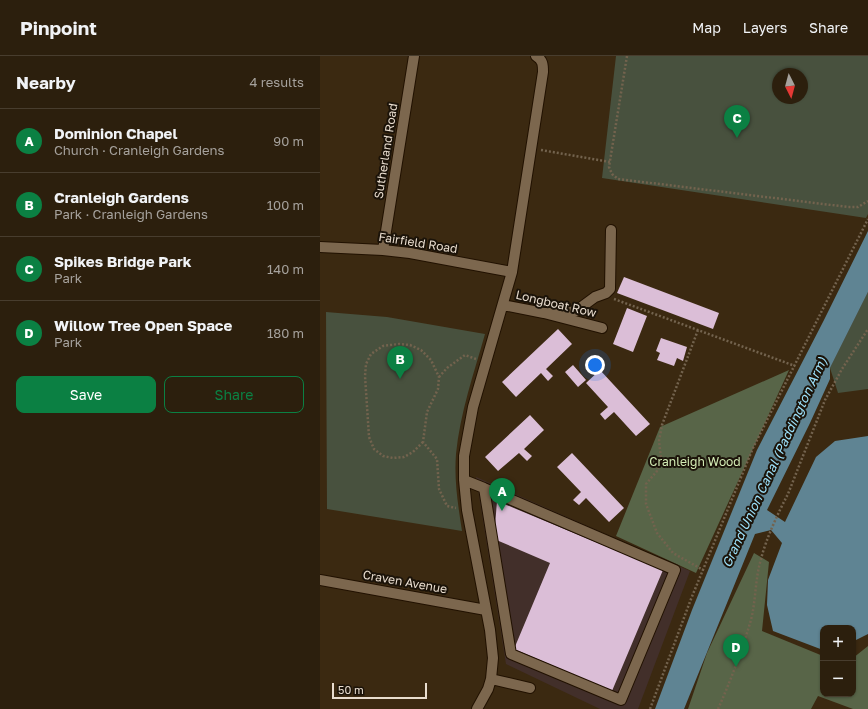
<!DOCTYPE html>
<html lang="en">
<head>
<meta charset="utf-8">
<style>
	:root { --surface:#2c1f0d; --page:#382c1b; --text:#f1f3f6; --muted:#a6a29d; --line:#483d2e; --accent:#0b8043 }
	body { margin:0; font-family:"Golos Text",sans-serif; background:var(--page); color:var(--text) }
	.controls { position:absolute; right:12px; bottom:12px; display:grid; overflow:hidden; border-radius:8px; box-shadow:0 1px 3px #0004 }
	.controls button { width:36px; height:36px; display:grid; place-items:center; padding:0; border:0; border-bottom:1px solid var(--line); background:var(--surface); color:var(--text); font:20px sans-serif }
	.compass { position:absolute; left:452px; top:12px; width:36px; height:36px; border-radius:50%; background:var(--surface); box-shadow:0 1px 3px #0004; rotate:174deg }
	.scale { position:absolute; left:12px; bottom:10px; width:95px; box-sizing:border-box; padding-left:4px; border:2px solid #e9ddcf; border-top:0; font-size:11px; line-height:14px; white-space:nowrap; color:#e9ddcf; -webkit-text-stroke:3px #1b1309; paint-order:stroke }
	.you { position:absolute; left:275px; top:309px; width:14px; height:14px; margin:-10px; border:3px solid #fff; border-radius:50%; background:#1a73e8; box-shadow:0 0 0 6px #1a73e833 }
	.badge { display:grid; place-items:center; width:26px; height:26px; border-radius:50%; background:var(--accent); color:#fff; font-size:13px; font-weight:700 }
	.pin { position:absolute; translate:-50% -33px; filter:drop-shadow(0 1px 2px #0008) }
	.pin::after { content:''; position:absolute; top:21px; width:14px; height:12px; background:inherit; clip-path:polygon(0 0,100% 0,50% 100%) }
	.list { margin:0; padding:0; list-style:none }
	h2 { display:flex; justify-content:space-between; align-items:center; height:52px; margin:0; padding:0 16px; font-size:17px }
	h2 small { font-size:13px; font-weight:400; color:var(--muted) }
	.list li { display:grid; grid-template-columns:26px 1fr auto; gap:12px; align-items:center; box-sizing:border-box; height:64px; padding:0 16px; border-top:1px solid var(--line) }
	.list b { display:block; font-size:15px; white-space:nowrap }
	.list p { margin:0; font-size:13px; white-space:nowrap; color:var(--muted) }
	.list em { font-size:13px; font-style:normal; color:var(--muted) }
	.actions { display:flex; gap:8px; padding:12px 16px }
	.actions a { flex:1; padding:9px 0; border:1px solid var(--accent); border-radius:8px; text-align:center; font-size:14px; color:var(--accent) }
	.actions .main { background:var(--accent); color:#fff }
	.map { position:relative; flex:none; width:548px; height:653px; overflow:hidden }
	header { display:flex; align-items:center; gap:24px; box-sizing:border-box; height:56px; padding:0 20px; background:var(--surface); border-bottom:1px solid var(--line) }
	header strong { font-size:19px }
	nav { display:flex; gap:22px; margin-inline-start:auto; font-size:14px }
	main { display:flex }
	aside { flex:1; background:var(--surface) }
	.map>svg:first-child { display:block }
	.industrial { fill:#422f2a }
	.green { fill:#48513e; fill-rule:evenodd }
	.forest { fill:#586548 }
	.water { fill:#5f8493 }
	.building { fill:#dbbed7 }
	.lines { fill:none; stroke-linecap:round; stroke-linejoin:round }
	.minor-casing { stroke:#211100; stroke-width:12 }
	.path { stroke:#73634e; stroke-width:2.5; stroke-dasharray:2 2; stroke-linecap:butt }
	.minor { stroke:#7c674e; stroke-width:10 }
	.labels { text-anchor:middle; stroke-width:4; stroke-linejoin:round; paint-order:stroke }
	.street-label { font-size:12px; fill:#e9ddcf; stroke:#1b1309 }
	.park-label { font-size:12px; fill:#d3ecb5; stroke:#1b1309 }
	.water-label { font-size:13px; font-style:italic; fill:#9de2fc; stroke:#1b1309 }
</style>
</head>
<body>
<header>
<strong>Pinpoint</strong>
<nav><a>Map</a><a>Layers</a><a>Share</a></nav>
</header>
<main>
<aside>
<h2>Nearby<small>4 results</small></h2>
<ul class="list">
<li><span class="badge">A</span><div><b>Dominion Chapel</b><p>Church · Cranleigh Gardens</p></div><em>90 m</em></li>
<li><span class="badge">B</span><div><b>Cranleigh Gardens</b><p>Park · Cranleigh Gardens</p></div><em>100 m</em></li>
<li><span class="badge">C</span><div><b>Spikes Bridge Park</b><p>Park</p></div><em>140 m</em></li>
<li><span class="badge">D</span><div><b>Willow Tree Open Space</b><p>Park</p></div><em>180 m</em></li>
</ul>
<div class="actions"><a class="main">Save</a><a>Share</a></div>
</aside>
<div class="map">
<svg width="548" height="653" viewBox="0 0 548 653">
	<rect width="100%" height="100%" fill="#3b2911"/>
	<path class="industrial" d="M 156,421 L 370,515 L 318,653 L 280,653 L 186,608 Z"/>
	<path class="green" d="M 296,0 L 548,0 L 548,158 L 546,162 L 282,122 ZM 458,18 L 482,18 L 482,42 L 458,42 Z
		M 548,236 L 548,333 L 518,337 L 510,312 Z
		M 6,256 L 67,261 L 165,278 C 154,317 140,357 136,398 C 134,424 138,449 142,475 L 7,453 Z"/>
	<path class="forest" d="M 469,314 L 376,517 L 296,480 L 340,371 Z
		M 434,497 L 449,506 L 442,575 L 503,600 L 503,638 L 533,638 L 533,602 L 548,590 L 548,653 L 533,653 L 498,640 L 491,653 L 368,653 L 387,597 Z"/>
	<path class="water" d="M 548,175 L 548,236 L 510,312 L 510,323 L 490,367 L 447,454 L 465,466 L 496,401 L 515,385 L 548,380 L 548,578 L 536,584 L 533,588 L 533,572 L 503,572 L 503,594 L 453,575 L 447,549 L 448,524 L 462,487 L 451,474 L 435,478 L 364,653 L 335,653 L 372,554 L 437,394 L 504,264 Z"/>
	<path class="building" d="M 304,221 L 399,257 L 393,273 L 297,237 Z
		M 307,252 L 327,260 L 313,296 L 293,288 Z
		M 238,273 L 252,288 L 226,313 L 233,320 L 228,325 L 221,317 L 196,341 L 182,326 Z
		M 341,282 L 367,291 L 363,305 L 357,302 L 354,310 L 337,304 L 340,297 L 336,295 Z
		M 253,309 L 266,324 L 258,331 L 245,316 Z
		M 280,314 L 330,368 L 316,380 L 294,356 L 285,364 L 280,358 L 288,351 L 266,327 Z
		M 210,359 L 224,374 L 204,393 L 212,400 L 207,405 L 199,397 L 178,415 L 165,401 Z
		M 252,397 L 304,452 L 289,466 L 266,442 L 259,449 L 253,444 L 261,436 L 237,411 Z
		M 177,445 L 343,514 L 292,635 L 194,593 L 230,507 L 174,483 Z"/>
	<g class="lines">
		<g class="minor-casing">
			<path id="minor" d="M 0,191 L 63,194 L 90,197 L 192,216
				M 63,194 L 94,0
				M 183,249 L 224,257 L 282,272
				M 224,257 L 242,257 L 256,255 L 275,241 L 286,237 L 290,233 L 291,174
				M 144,424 L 164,432 L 355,514 L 301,644 L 191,598 L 164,432
				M 0,524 L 166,554
				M 171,623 L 210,632
				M 157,653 L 168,633 L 171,623 L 173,602 L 170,574 L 147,454 L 144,424 L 144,400 L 153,351 L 192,216 L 223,16 C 223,9 223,4 216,0"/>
		</g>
		<path class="path" d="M 307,0 L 289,111 L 292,118 L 298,123 L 528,151 L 538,151 L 548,145
			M 221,94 L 290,106
			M 294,243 L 475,310
			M 378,274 L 342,369 L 339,385 L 341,402 L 337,415 L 326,428 L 326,448 L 337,477 L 353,497 L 383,514
			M 119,321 L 127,312 L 145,299 L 156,303
			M 103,386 L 93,396 L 84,401 L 73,402 L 63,400 L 54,393 L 49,381 L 45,320 L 46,308 L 51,298 L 63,290 L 79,288 L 90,289 L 101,294 L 111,304 L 119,321 L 118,333 L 107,356 L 103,386 L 117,403 L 119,433 L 127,450 L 136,452
			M 330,653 L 371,543 L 433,392 L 548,163
			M 398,653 C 411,624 422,594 431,564 C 436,544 435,523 441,503 C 446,483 458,457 468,438 L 505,344 L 522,313 L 548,273"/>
		<use href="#minor" class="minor"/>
	</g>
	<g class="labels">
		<g class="street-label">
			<text transform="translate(66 95) rotate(-81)" y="4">Sutherland Road</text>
			<text transform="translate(98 187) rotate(9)" y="4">Fairfield Road</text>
			<text transform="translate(236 248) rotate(13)" y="4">Longboat Row</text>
			<text transform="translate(85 526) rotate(10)" y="4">Craven Avenue</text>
		</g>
		<g class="park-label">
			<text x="375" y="410">Cranleigh Wood</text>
		</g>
		<g class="water-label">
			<text transform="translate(454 406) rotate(-65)" y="5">Grand Union Canal (Paddington Arm)</text>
		</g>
	</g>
</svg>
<div class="controls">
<button>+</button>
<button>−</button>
</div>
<svg class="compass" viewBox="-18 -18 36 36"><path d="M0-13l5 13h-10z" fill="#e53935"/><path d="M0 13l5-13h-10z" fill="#a6a29d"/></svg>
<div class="scale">50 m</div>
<div class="you"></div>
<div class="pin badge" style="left:182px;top:455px">A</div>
<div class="pin badge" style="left:80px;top:323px">B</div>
<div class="pin badge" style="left:417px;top:82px">C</div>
<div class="pin badge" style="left:416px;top:611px">D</div>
</div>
</main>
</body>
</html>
